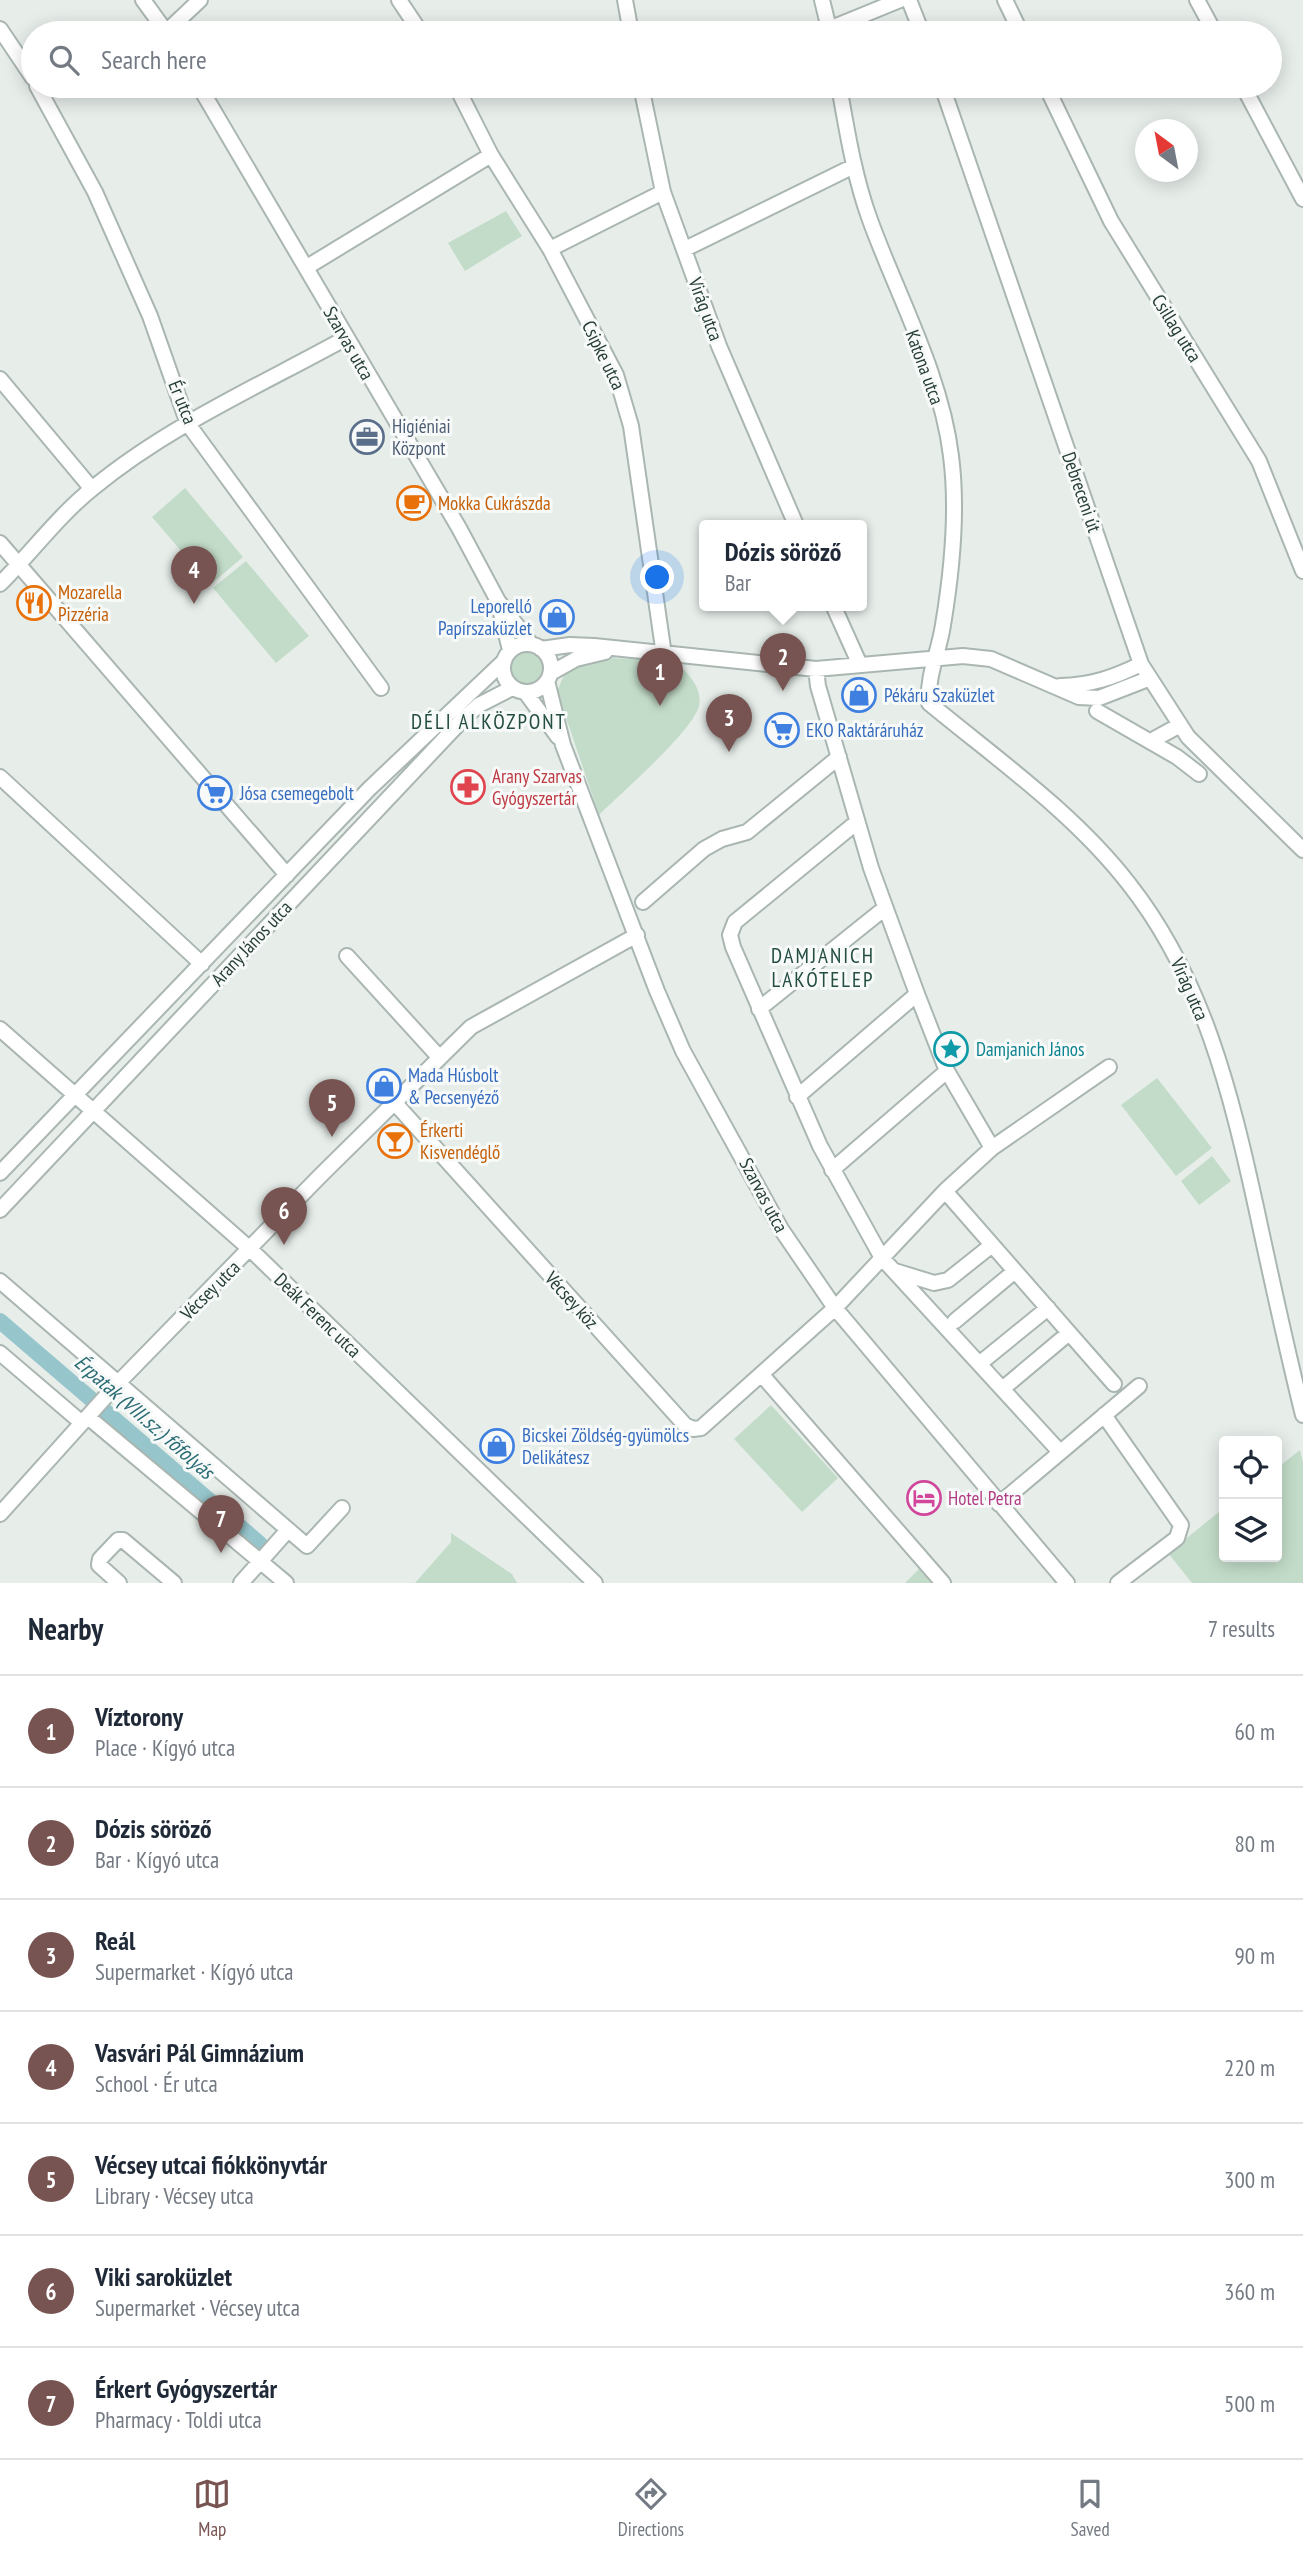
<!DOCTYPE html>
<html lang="en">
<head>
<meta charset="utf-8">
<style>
	:root { --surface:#fff; --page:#f2f2f3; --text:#1f2937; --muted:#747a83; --line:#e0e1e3; --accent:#775451 }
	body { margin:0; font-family:"PT Sans Narrow",sans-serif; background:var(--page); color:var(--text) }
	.controls { position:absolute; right:21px; bottom:21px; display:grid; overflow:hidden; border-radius:7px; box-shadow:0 4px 18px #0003 }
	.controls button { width:63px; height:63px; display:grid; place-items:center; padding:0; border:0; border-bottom:2px solid var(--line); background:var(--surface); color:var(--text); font:35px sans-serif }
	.compass { position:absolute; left:1135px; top:119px; width:63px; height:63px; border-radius:50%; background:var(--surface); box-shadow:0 4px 18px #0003; rotate:328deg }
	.you { position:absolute; left:658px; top:578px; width:24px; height:24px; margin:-18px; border:5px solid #fff; border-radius:50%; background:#1a73e8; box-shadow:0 0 0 10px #1a73e833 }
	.badge { display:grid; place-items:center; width:46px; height:46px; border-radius:50%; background:var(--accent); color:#fff; font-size:23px; font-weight:700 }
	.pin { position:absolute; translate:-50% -58px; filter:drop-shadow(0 2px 4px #0008) }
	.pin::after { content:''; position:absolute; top:37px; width:24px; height:21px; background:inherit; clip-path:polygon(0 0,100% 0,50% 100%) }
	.popup { position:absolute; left:699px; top:520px; width:168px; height:91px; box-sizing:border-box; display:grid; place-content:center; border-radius:7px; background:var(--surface); filter:drop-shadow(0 2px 5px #0005); font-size:23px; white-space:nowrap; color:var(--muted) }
	.popup b { font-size:26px; color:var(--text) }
	.popup::after { content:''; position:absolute; left:50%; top:100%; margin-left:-14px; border:14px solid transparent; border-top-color:var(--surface) }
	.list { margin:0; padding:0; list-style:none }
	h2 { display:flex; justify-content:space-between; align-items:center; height:91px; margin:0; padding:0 28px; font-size:30px }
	h2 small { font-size:23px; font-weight:400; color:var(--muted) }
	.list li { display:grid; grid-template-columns:46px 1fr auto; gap:21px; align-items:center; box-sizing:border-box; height:112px; padding:0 28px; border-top:2px solid var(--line) }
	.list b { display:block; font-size:26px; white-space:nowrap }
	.list p { margin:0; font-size:23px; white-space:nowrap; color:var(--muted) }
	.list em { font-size:23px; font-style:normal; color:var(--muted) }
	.icon { flex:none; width:38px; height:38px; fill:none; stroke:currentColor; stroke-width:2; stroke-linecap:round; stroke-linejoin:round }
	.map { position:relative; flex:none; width:1303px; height:1583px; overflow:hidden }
	.search { position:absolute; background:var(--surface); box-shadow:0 4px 18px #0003; left:21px; right:21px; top:21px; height:77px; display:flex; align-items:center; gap:18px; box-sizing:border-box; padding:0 24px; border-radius:38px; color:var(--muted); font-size:26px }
	.sheet { height:875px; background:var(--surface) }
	nav { display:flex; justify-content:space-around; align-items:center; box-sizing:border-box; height:98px; border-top:2px solid var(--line); background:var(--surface); font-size:19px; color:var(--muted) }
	nav a { display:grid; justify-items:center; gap:4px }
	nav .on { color:var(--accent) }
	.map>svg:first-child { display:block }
	.green { fill:#c3dcc9 }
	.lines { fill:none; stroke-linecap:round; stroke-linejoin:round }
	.canal { stroke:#96c5cb; stroke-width:16 }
	.minor-casing { stroke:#aab6b1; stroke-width:18 }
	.minor { stroke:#fff; stroke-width:14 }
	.labels { text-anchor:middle; stroke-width:6; stroke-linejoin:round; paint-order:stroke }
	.street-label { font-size:19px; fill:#273e37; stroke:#f7faf9 }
	.service-label { font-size:19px; fill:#4e5e75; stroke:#f7faf9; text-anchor:start }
	.food-label { font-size:19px; fill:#c56008; stroke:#f7faf9; text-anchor:start }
	.shop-label { font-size:19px; fill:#366cbe; stroke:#f7faf9; text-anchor:start }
	.health-label { font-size:19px; fill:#be3a42; stroke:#f7faf9; text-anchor:start }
	.culture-label { font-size:19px; fill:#0d838f; stroke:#f7faf9; text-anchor:start }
	.hotel-label { font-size:19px; fill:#b23c85; stroke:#f7faf9; text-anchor:start }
	.neighbourhood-label { font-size:21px; letter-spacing:2px; fill:#254e43; stroke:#f7faf9 }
	.water-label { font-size:21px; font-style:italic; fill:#286a73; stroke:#f7faf9 }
</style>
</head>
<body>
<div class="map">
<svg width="1303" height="1583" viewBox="0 0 1303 1583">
	<rect width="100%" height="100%" fill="#e7eeea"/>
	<path class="green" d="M 506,211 L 522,236 L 465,271 L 448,243 Z
		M 185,488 L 243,557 L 210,585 L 152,517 Z
		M 246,561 L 309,636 L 276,663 L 213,588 Z
		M510 667a17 17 0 1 1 34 0a17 17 0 1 1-34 0Z
		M 572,657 L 674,660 C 686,672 703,686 699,706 C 693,731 620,794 599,815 L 557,691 Z
		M 1157,1078 L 1212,1148 L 1176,1176 L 1121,1105 Z
		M 1212,1156 L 1231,1181 L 1199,1205 L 1181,1181 Z
		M 771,1405 L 838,1478 L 802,1512 L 734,1439 Z
		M 1300,1450 L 1303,1462 L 1303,1583 L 1192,1583 L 1168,1553 L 1224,1508 L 1224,1557 L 1277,1557 L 1277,1468 Z
		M 451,1533 L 512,1574 L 517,1583 L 415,1583 L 451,1542 Z
		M 926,1562 L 942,1583 L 905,1583 Z"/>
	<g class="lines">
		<path class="canal" d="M 0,1321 L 260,1544"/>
		<g class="minor-casing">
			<path id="minor" d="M 143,0 L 167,33
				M 399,0 L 421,33
				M 625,0 L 631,33
				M 822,0 L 830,33
				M 909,0 L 922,33
				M 1005,0 L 1021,33
				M 1197,0 L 1215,33
				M 0,29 L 33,78
				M 829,29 L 900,0
				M 166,32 L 200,0
				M 37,86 L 95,192 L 150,316 L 188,424 L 381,688
				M 199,86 L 459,528 L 498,601 L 531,644
				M 456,86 L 491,155 L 550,249 L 616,375 L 631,426 L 664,655
				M 641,86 L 663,192 L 719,346 L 796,525
				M 839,86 C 847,131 854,176 870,220 C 898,297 941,374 951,456 C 958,510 952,571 943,625 C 939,652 927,675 929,703 C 998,760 1074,813 1129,884 C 1203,978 1231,1093 1256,1207 C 1271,1277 1286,1346 1303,1415
				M 942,86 L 1141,664 L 1188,737 L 1303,850
				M 1046,86 L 1111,221 L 1259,461 L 1303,571
				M 1243,86 L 1303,199
				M 550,249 L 663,192
				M 685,249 L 854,166
				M 307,267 L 491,155
				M 0,379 L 92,489
				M 0,543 L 287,875
				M 0,584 C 31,553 59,515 93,488 C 168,426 261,385 346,338
				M 833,605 L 860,665
				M 500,609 L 510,650
				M503 668a24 24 0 1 1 48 0a24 24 0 1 1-48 0Z
				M 541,649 L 570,645 L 594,646 L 816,669 L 963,656 L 991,659 L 1079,697 L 1099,698 L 1148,679
				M 816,669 L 818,686 L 871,868 L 917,994 L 947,1071 L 992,1148
				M 551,673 L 576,659 L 605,652
				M 547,681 L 563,745 L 657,991 L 683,1051 L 781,1229 L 835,1308 L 1067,1583
				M 1060,686 C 1091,685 1113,678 1141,664
				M 526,693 L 558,737
				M 1097,711 L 1177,757 L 1199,774
				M 1151,741 L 1180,725
				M 0,777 L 202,964
				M 857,822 L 735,922 L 730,935 L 733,947 L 820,1146 L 882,1258 L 1060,1452
				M 643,902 L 704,849 L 722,839 L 747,832 L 839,757
				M 347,956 L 439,1057
				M 759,1009 L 885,908
				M 0,1029 L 250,1249 L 595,1583
				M 797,1097 L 917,994
				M 394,1102 L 685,1425 L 693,1429 L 701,1428 L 835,1308 L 945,1191 L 992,1148 L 1109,1067
				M 832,1170 L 947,1071
				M 0,1173 L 369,789 L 503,662
				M 945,1191 L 1114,1384
				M 0,1210 L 464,718 L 479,705 L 512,688
				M 895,1271 L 934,1283 L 948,1280 L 992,1245
				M 0,1281 L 307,1546 L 342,1508
				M 955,1321 L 1015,1271
				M 0,1353 L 82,1423
				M 984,1360 L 1048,1308
				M 762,1375 L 943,1583
				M 1007,1385 L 1069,1333
				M 1104,1415 L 1181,1525 L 1177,1538 L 1118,1583
				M 88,1417 L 286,1583
				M 999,1504 L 1139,1386
				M 0,1514 L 117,1384 L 320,1176 L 471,1027 L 637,935
				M 119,1583 L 99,1565 L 100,1559 L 118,1540 L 123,1540 L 174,1583
				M 241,1583 L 288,1530"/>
		</g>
		<use href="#minor" class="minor"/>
	</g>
	<defs>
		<g id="office-ring" transform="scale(1.75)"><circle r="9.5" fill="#f7faf9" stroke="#5c6f8a" stroke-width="1.5"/><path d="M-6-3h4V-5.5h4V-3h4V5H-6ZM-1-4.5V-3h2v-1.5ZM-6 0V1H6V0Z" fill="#5c6f8a"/></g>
		<g id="cafe-ring" transform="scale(1.75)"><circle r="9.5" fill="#f7faf9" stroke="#e8710a" stroke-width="1.5"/><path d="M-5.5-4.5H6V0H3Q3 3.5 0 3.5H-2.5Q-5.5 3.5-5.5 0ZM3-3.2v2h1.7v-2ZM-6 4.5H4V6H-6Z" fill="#e8710a"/></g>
		<g id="restaurant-ring" transform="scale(1.75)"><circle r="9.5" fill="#f7faf9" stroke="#e8710a" stroke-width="1.5"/><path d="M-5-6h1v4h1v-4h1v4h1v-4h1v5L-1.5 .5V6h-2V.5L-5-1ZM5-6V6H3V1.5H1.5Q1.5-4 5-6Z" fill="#e8710a"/></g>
		<g id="shop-ring" transform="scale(1.75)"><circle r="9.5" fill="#f7faf9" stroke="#3f7fe0" stroke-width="1.5"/><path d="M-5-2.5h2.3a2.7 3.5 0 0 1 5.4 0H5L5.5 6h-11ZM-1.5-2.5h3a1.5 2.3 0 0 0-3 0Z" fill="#3f7fe0"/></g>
		<g id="supermarket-ring" transform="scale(1.75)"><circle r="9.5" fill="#f7faf9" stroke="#3f7fe0" stroke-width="1.5"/><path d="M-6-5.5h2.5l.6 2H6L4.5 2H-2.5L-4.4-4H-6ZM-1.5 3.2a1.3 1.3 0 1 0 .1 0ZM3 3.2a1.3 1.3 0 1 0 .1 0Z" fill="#3f7fe0"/></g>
		<g id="pharmacy-ring" transform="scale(1.75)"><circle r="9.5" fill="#f7faf9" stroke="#e0444e" stroke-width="1.5"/><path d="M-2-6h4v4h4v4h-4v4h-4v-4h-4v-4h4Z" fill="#e0444e"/></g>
		<g id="sight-ring" transform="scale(1.75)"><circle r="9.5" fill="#f7faf9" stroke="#0f9aa8" stroke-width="1.5"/><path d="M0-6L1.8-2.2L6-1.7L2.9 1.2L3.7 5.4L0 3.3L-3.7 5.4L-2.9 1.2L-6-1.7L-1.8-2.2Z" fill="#0f9aa8"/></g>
		<g id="bar-ring" transform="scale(1.75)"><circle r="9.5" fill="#f7faf9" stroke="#e8710a" stroke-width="1.5"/><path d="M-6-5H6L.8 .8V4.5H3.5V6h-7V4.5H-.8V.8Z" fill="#e8710a"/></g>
		<g id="hotel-ring" transform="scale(1.75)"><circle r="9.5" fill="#f7faf9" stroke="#d1479c" stroke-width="1.5"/><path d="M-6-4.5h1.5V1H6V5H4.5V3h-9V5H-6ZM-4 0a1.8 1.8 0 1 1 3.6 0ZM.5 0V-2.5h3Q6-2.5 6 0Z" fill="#d1479c"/></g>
	</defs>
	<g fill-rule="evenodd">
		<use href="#office-ring" x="367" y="437"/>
		<use href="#cafe-ring" x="414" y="503"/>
		<use href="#restaurant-ring" x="34" y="603"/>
		<use href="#shop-ring" x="557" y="617"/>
		<use href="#shop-ring" x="859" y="695"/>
		<use href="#supermarket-ring" x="782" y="730"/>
		<use href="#pharmacy-ring" x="468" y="787"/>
		<use href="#supermarket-ring" x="215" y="793"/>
		<use href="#sight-ring" x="951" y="1049"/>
		<use href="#shop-ring" x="384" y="1086"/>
		<use href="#bar-ring" x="395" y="1141"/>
		<use href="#shop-ring" x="497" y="1446"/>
		<use href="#hotel-ring" x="924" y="1498"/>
	</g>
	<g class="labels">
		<g class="street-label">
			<text transform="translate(706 309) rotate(70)" y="7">Virág utca</text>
			<text transform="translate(1177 328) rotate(58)" y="7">Csillag utca</text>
			<text transform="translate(349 343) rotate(60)" y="7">Szarvas utca</text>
			<text transform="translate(604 355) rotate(64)" y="7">Csipke utca</text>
			<text transform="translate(925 367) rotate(70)" y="7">Katona utca</text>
			<text transform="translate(183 402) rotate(68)" y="7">Ér utca</text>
			<text transform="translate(1082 492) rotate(71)" y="7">Debreceni út</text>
			<text transform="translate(251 943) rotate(-47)" y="7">Arany János utca</text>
			<text transform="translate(1190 989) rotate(66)" y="7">Virág utca</text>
			<text transform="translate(764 1195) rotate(62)" y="7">Szarvas utca</text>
			<text transform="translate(210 1290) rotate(-45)" y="7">Vécsey utca</text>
			<text transform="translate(572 1300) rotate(48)" y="7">Vécsey köz</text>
			<text transform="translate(318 1315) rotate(44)" y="7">Deák Ferenc utca</text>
		</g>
		<g class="service-label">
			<text x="392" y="433">Higiéniai<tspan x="392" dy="22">Központ</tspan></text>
		</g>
		<g class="food-label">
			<text x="438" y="510">Mokka Cukrászda</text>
			<text x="58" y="599">Mozarella<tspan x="58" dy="22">Pizzéria</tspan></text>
			<text x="420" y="1137">Érkerti<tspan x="420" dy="22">Kisvendéglő</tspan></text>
		</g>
		<g class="shop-label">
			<text x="532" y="613" text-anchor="end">Leporelló<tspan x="532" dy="22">Papírszaküzlet</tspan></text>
			<text x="884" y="702">Pékáru Szaküzlet</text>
			<text x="806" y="737">EKO Raktáráruház</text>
			<text x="240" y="800">Jósa csemegebolt</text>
			<text x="408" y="1082">Mada Húsbolt<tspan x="408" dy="22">&amp; Pecsenyéző</tspan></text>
			<text x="522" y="1442">Bicskei Zöldség-gyümölcs<tspan x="522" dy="22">Delikátesz</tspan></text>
		</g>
		<g class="health-label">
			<text x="492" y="783">Arany Szarvas<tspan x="492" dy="22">Gyógyszertár</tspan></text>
		</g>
		<g class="culture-label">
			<text x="976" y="1056">Damjanich János</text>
		</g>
		<g class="hotel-label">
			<text x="948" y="1505">Hotel Petra</text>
		</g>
		<g class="neighbourhood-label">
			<text x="489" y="729">DÉLI ALKÖZPONT</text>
			<text x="823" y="963">DAMJANICH<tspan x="823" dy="24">LAKÓTELEP</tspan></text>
		</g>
		<g class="water-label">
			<text transform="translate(144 1417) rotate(41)" y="7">Érpatak (VIII.sz.) főfolyás</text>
		</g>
	</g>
</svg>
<div class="controls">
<button><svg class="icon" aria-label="locate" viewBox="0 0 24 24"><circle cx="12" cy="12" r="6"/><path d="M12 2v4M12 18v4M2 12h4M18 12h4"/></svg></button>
<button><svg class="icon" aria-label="layers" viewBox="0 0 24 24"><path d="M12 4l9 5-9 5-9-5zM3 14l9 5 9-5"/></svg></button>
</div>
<svg class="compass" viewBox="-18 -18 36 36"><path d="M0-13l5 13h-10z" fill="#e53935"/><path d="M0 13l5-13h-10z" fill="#747a83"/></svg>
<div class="you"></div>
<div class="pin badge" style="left:660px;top:706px">1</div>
<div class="pin badge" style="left:783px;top:691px">2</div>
<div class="popup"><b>Dózis söröző</b>Bar</div>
<div class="pin badge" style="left:729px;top:752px">3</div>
<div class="pin badge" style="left:194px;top:604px">4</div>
<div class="pin badge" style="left:332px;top:1137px">5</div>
<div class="pin badge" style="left:284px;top:1245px">6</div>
<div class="pin badge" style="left:221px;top:1553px">7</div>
<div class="search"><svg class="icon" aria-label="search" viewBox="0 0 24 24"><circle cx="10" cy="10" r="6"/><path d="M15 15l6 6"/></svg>Search here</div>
</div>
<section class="sheet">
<h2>Nearby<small>7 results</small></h2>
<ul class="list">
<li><span class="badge">1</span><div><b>Víztorony</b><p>Place · Kígyó utca</p></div><em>60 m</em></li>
<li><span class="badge">2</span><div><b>Dózis söröző</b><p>Bar · Kígyó utca</p></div><em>80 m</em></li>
<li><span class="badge">3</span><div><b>Reál</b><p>Supermarket · Kígyó utca</p></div><em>90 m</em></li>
<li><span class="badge">4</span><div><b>Vasvári Pál Gimnázium</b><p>School · Ér utca</p></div><em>220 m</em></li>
<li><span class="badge">5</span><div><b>Vécsey utcai fiókkönyvtár</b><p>Library · Vécsey utca</p></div><em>300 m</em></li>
<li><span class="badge">6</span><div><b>Viki saroküzlet</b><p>Supermarket · Vécsey utca</p></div><em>360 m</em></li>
<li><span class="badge">7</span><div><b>Érkert Gyógyszertár</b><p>Pharmacy · Toldi utca</p></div><em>500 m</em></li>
</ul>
</section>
<nav>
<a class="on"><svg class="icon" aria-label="map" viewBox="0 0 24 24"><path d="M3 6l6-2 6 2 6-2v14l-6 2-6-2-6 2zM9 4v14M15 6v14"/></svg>Map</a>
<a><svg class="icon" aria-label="directions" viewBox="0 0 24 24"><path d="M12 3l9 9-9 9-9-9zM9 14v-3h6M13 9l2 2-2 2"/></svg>Directions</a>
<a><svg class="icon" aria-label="saved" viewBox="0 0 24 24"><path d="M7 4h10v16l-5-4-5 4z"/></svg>Saved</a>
</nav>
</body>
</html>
